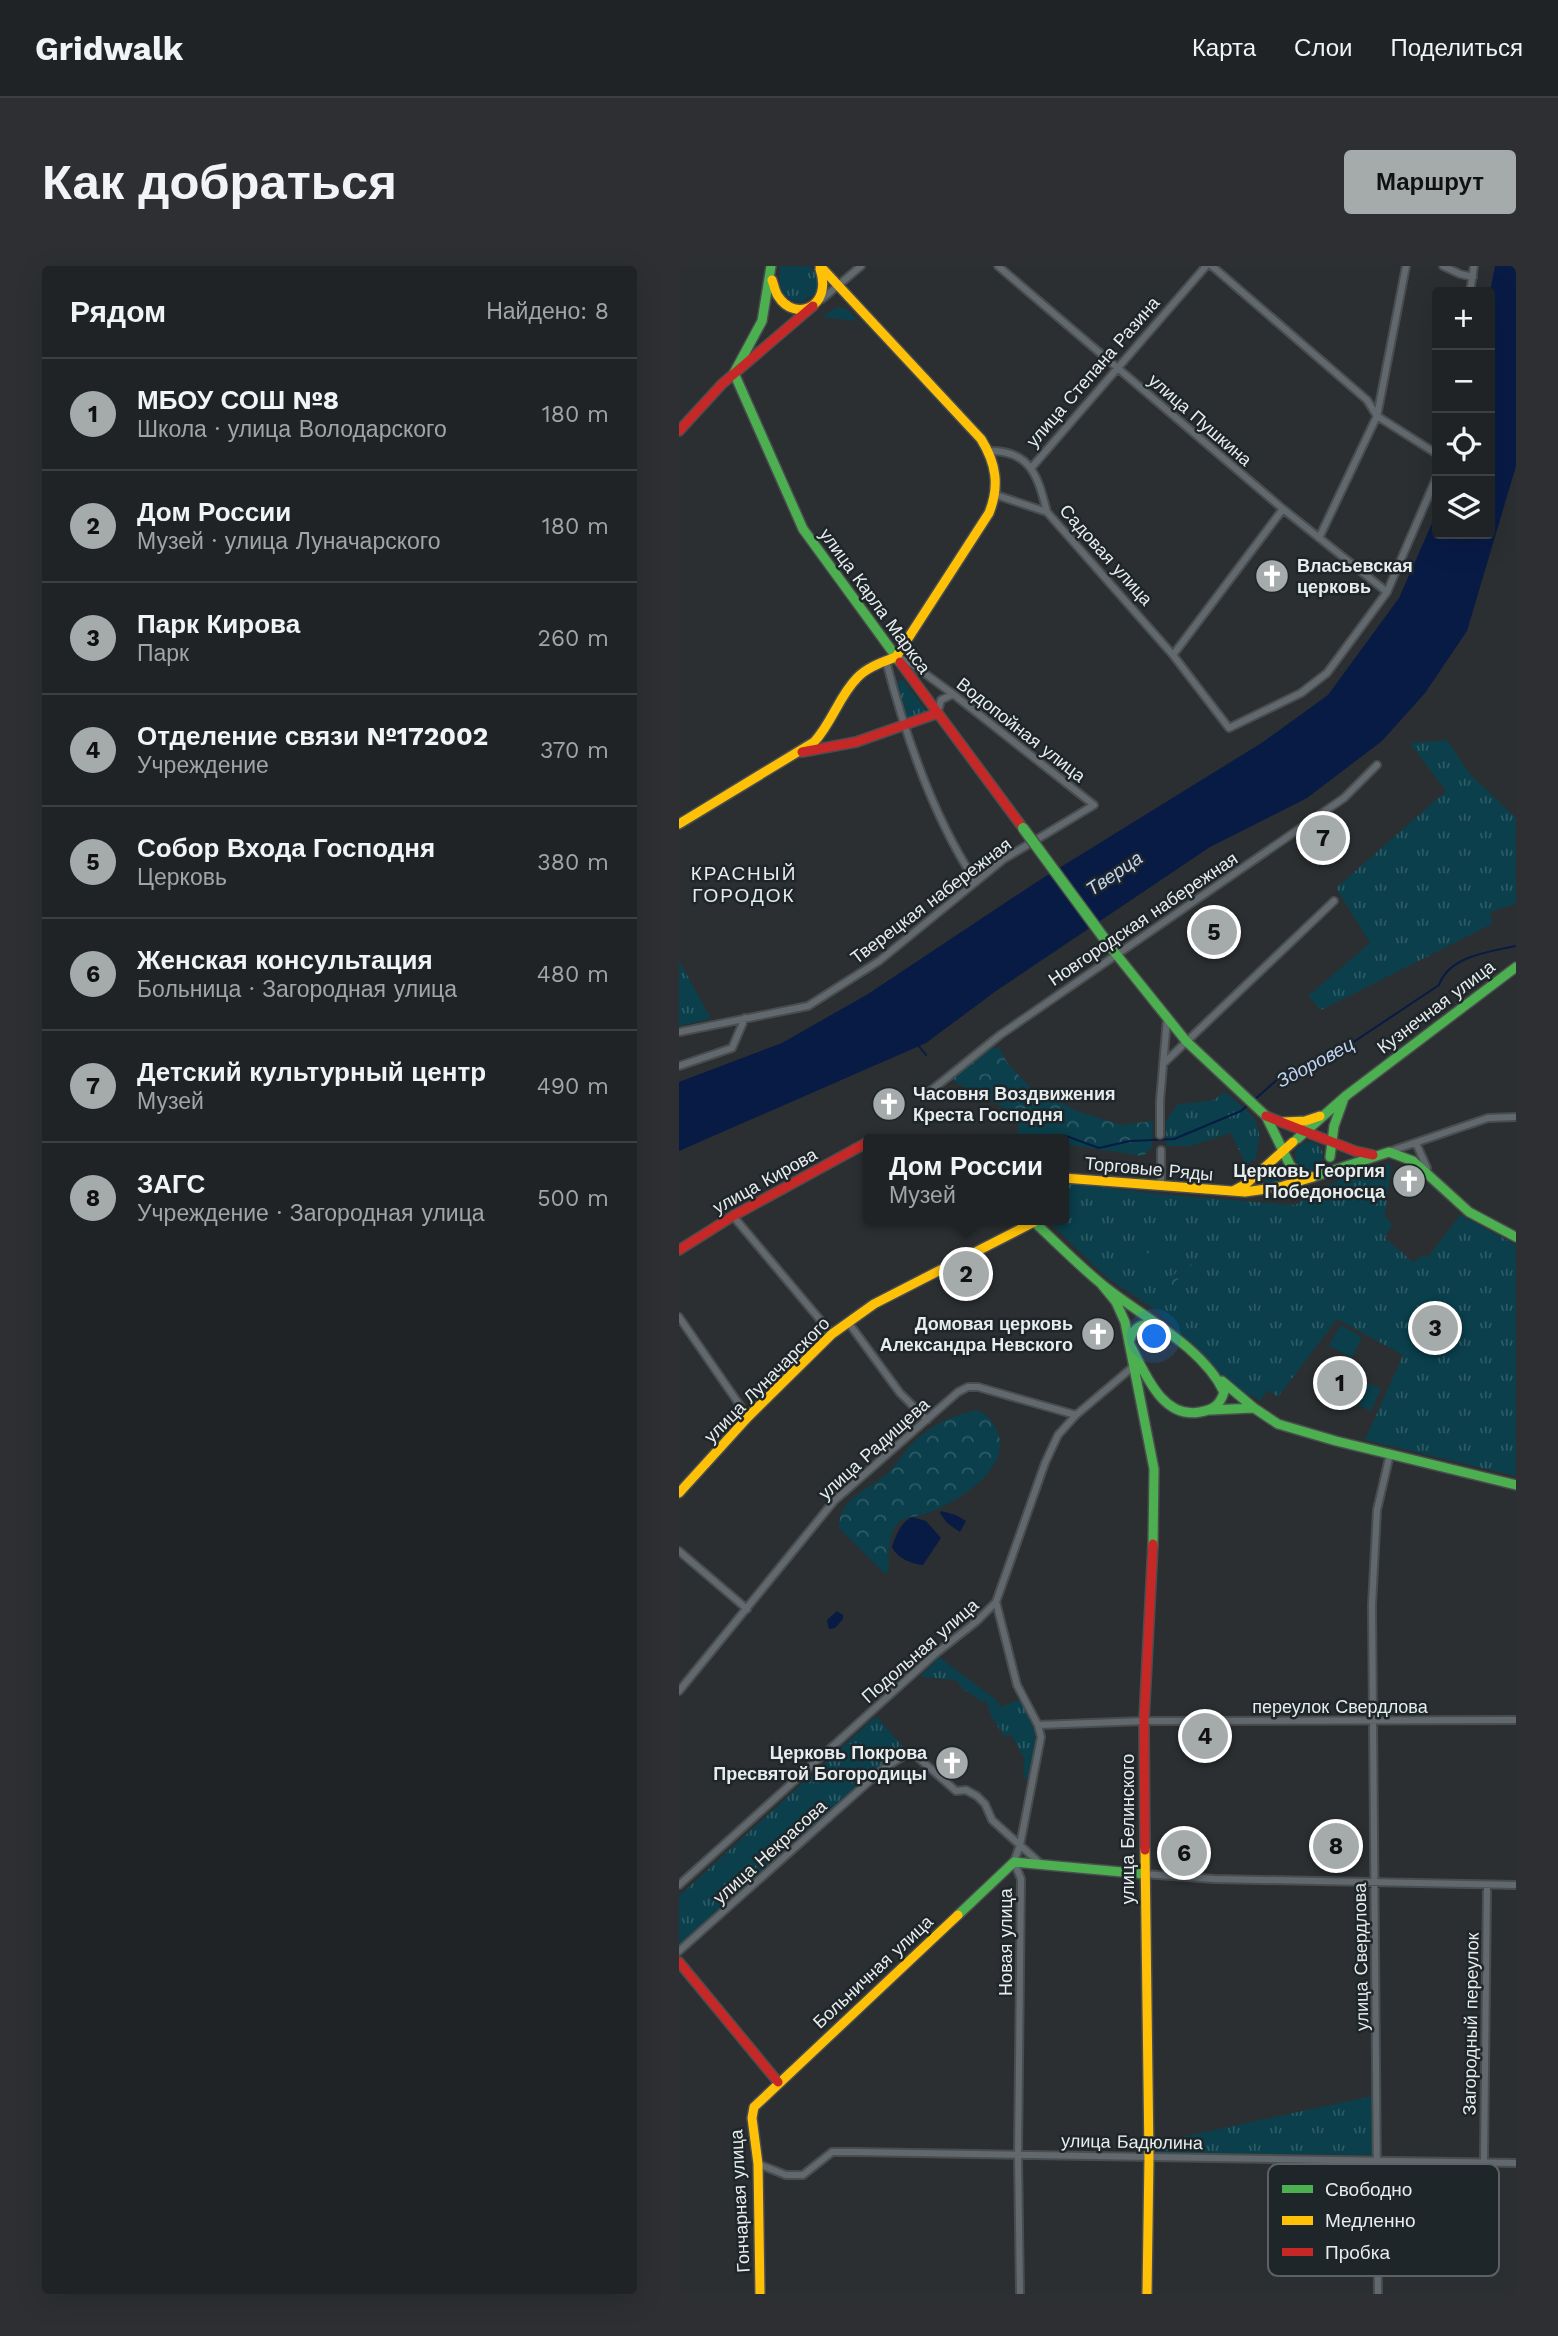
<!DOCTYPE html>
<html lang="ru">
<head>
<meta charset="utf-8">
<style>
	:root { --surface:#202325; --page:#2d2f32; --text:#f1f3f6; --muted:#a2a4a7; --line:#3d4042; --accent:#a5aaab }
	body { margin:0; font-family:"Work Sans",sans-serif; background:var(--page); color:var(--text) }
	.controls { position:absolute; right:21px; top:21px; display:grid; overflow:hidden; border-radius:7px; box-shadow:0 7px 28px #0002 }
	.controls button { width:63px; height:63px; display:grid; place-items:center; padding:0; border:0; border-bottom:2px solid var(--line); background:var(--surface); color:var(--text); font:35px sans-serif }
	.you { position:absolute; left:476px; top:1071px; width:24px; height:24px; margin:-18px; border:5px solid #fff; border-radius:50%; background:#1a73e8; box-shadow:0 0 0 10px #1a73e833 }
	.badge { display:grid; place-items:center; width:46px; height:46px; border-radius:50%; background:var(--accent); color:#111; font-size:23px; font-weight:700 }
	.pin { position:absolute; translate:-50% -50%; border:4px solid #fff; box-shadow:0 2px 7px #0006 }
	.popup { position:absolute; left:184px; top:868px; width:206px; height:91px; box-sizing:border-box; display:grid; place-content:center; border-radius:7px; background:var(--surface); filter:drop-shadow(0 2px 5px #0005); font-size:23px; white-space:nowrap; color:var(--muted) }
	.popup b { font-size:26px; color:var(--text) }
	.popup::after { content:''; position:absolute; left:50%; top:100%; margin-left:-14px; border:14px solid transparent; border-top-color:var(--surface) }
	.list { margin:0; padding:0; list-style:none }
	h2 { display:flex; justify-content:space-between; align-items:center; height:91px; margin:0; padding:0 28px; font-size:30px }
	h2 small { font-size:23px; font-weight:400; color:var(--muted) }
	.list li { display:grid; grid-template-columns:46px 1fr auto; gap:21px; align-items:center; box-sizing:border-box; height:112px; padding:0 28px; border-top:2px solid var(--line) }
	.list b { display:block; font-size:26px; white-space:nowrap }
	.list p { margin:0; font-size:23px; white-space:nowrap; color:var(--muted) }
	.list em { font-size:23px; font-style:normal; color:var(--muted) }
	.icon { flex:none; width:38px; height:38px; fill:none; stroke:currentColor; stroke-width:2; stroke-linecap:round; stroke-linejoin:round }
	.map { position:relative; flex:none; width:837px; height:2028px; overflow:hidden; border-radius:7px }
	header { display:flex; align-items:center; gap:42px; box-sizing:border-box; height:98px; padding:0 35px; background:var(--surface); border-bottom:2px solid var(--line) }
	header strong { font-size:33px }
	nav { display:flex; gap:38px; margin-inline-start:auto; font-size:24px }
	.intro { display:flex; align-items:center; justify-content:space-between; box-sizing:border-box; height:168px; padding:0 42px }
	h1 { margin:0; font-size:49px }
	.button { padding:18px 32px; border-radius:7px; background:var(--accent); color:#111; font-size:24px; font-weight:700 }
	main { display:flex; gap:42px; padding:0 42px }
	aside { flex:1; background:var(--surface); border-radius:7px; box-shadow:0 7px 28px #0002 }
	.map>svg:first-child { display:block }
	.grass { fill:url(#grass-tufts) }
	.forest { fill:url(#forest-crowns) }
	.garden { fill:#0a3f4b }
	.water { fill:#081b45 }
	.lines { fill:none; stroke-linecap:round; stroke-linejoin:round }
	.stream { stroke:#081b45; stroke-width:2 }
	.street-casing { stroke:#4a4d4e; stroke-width:10 }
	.fast-casing { stroke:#4a4d4e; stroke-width:12 }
	.slow-casing { stroke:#4a4d4e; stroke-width:12 }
	.jam-casing { stroke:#4a4d4e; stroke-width:12 }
	.street { stroke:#61696f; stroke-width:6 }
	.fast { stroke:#4caf50; stroke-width:9 }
	.slow { stroke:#ffc107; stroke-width:9 }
	.jam { stroke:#c62828; stroke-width:9 }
	.fast-bridge-casing { stroke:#4a4d4e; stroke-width:13; stroke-linecap:butt }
	.fast-bridge { stroke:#4caf50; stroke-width:10 }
	.labels { text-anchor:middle; stroke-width:5; stroke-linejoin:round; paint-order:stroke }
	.street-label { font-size:18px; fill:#e7eced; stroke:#1f2629 }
	.poi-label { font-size:18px; font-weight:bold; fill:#e7eced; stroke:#1f2629; text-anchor:end }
	.neighbourhood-label { font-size:19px; letter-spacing:2px; fill:#e7eced; stroke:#1f2629 }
	.water-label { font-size:19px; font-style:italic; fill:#c1d3f3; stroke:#1f2629 }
	.key { fill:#1f2629; stroke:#5b6164; stroke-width:2 }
	.key-label { font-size:19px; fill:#e7eced }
</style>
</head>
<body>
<header>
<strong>Gridwalk</strong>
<nav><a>Карта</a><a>Слои</a><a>Поделиться</a></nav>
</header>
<div class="intro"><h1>Как добраться</h1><a class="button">Маршрут</a></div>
<main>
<aside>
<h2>Рядом<small>Найдено: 8</small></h2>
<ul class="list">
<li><span class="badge">1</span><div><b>МБОУ СОШ №8</b><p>Школа · улица Володарского</p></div><em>180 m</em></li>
<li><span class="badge">2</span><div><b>Дом России</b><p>Музей · улица Луначарского</p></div><em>180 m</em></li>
<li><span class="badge">3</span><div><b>Парк Кирова</b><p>Парк</p></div><em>260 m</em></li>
<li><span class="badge">4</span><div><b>Отделение связи №172002</b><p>Учреждение</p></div><em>370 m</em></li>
<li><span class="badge">5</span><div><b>Собор Входа Господня</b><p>Церковь</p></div><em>380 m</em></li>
<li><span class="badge">6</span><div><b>Женская консультация</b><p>Больница · Загородная улица</p></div><em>480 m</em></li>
<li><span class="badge">7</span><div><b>Детский культурный центр</b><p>Музей</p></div><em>490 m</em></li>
<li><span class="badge">8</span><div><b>ЗАГС</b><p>Учреждение · Загородная улица</p></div><em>500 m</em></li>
</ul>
</aside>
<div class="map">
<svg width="837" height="2028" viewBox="0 0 837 2028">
	<defs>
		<pattern id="grass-tufts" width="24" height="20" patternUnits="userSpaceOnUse" patternTransform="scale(1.75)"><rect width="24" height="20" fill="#0a3f4b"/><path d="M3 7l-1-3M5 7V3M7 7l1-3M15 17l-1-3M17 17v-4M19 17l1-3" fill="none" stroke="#2e5b65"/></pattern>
		<pattern id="forest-crowns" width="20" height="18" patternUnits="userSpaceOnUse" patternTransform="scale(1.75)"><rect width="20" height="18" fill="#0a3f4b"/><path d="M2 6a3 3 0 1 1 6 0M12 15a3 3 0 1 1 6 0" fill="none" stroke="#2e5b65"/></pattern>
	</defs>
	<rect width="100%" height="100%" fill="#2b2f31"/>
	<path class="grass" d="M 101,0 L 131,0 L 140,14 L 136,27 L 123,36 C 100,34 100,19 101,0 Z
		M 158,41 L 168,43 L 179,55 L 143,51 Z
		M 220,414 L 225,415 L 247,445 L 227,453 L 217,418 Z
		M 768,474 L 791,508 L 837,552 L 837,638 L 811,646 L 813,658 L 642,744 L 629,730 L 691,677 L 657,622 L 767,525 L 731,477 Z
		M 0,694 L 32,753 L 0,760 Z
		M 546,826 C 558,837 581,851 580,869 C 580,876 578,884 577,892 L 567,899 L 552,867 L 512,880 L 487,880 L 487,855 L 499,838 L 533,835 Z
		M616 890a14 14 0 1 1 28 0a14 14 0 1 1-28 0Z
		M 602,898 L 611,914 L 586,919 L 583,918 Z
		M 712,898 L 706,951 L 713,958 L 706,972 L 734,996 L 745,989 L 749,991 L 781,949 L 837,979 L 837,1210 L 686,1174 L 724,1089 L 658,1053 L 599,1131 L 589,1124 L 581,1135 L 574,1130 L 562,1127 L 477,1044 L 427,1011 L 368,954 L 385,954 L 385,917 L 488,929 L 616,939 L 679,903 Z
		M 260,1391 L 316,1433 L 322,1441 L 340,1434 C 362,1465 357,1479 352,1513 L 346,1513 L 344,1499 L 346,1494 L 332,1468 L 326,1471 L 312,1450 L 307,1434 L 303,1436 L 284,1423 L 277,1414 L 241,1411 Z
		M 197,1450 L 224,1481 L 0,1681 L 0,1630 Z
		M 694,1830 L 694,1889 L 477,1887 L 479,1876 Z"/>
	<path class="forest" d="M 308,782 L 320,782 L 329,798 L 350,820 L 398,845 L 442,859 L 474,855 L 473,881 L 464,890 L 385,878 L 385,873 L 339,873 L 339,851 L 331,845 L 270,813 Z
		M 476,982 C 481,988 476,999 469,1000 L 464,993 L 465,986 Z
		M 510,995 L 513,998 L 489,1024 C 489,1013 501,1001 510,995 Z
		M 297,1144 C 307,1146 315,1157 319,1167 C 333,1204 274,1239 245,1248 C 234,1252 224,1249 216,1261 C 209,1272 209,1291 210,1304 L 206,1308 L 160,1262 C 159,1231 191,1224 209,1207 C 217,1199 223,1189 230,1181 C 248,1161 271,1150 297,1144 Z"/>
	<path class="garden" d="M 661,1059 L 683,1071 L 673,1092 L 650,1080 Z
		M 689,1117 L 702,1123 L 692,1145 L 679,1139 Z"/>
	<path class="water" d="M 816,0 L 837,0 L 837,200 L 788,365 L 746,427 L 703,475 L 628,532 L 531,581 L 317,725 L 247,777 L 0,885 L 0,816 L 103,777 L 189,728 L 356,617 L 584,476 L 649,429 L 720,332 L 758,246 L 758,268 L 811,268 L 811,26 Z
		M 262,1245 L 277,1249 L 287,1255 L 281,1266 L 268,1257 L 261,1247 Z
		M 233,1251 L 247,1255 L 262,1272 L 244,1299 C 232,1298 218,1292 213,1281 C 217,1269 222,1256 233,1251 Z
		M 158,1345 L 164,1349 L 164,1353 L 156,1362 L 150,1363 L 148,1354 Z"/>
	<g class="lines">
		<path class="stream" d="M 239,779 L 247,789
			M 574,835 L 600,812 L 667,781 L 760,719 C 770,690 810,686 836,680
			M 339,870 L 387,870 L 420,882 L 451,875 L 495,873 L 562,845 L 570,838"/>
		<g class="street-casing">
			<path id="street" d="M 319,0 L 604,243 L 708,326
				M 533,0 L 688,134 L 698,150 L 758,188
				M 764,0 L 781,8 L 794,11
				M 791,26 L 795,0
				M 143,33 L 182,0
				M 310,185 C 352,184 359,211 368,246
				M 353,201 L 527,0
				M 317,229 L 368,246 L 494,389 L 550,462 L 622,427 L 648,407 L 708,326 L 758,210
				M 640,272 L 698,150 L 727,0
				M 494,389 L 604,243
				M 207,395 C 226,468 255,553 297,616
				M 259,445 L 262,434 L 274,428
				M 0,766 L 129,740 L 200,695 L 325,593 L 415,539 L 274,428 L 230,396 L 219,391
				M 484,798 L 655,635
				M 0,800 L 53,782 L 66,752
				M 244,831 L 321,769 L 665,532 L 698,499
				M 481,869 L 481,835 L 488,753
				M 737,877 L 748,902
				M 482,884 L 482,920
				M 712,885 L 809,852 L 837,851
				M 54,950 L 153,1068
				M 0,1051 L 69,1151
				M 169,1056 L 221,1127 L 248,1154
				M 0,1285 L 68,1343
				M 317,1336 L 338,1419 L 359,1459 L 362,1471 L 341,1579 L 335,1596 L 342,1613 L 339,1889 L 341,2028
				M 0,1425 L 155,1235 L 279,1126 L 289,1121 L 299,1121 L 397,1149
				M 359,1459 L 465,1455 L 837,1454
				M 465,1608 L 535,1613 L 837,1619
				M 0,1619 L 256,1388 L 298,1355 L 317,1336 L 366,1197 L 379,1169 L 397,1149 L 456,1099
				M 0,1685 L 204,1503 L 229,1487 L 235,1488 L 277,1525 L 287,1524 L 298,1530 L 306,1538 L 313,1554 L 363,1599
				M 805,1896 L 808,1619
				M 79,1898 L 107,1909 L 124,1909 L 153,1886 L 176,1886 L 837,1897
				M 699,2028 L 693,1339 L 698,1244 L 711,1188"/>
		</g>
		<g class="fast-casing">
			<path id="fast" d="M 92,0 L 83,55 L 55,107 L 124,263 L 221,396
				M 433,683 L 507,775 L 587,850 L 611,899 L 619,908 L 634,911 L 710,886 L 734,895 L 790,946 L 837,971
				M 618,873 L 668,829 L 837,701
				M 651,891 L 655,860 L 664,835
				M 353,954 C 377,976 399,999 425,1020 C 462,1050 524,1081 545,1126 C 541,1139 534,1144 521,1146 C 482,1154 465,1104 450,1077 C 453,1064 460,1057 474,1058
				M 423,1019 L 437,1036 L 446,1056 L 475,1203 L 474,1278
				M 543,1115 L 575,1142 L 599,1158 L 657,1175 L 837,1219
				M 532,1144 L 574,1142
				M 279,1649 L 335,1596 L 465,1608"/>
		</g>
		<g class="slow-casing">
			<path id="slow" d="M 141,0 L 302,173 C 317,197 321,220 310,247 L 217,391
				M 93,14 C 95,19 96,26 99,30 C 116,57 154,41 141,3
				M 0,558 L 135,476 C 153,457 160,430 178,412 C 188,401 204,396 217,391
				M 604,856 L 626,855 L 641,850
				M 385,912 L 566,926 L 601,921 L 634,911
				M 554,925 L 567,918 L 614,876
				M 0,1227 L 69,1151 L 153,1068 L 195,1038 L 355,956
				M 466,1584 L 470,1891 L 468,2028
				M 81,2028 L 79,1898 L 73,1852 L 75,1841 L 279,1649"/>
		</g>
		<g class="jam-casing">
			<path id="jam" d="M 0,165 L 43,118 L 134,40
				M 221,396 L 344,562
				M 123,486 L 177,476 L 259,447
				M 587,850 L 676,885 L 694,889
				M 0,984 L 54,950 L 189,876
				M 466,1584 L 465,1455 L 474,1278
				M 0,1696 L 99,1816"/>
		</g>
		<use href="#street" class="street"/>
		<use href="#fast" class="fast"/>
		<use href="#slow" class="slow"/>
		<use href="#jam" class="jam"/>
		<g class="fast-bridge-casing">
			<path id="fast-bridge" d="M 344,562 L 433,683"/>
		</g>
		<use href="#fast-bridge" class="fast-bridge"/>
	</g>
	<defs>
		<g id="church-disc" transform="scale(1.75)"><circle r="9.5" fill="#a5aaab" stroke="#1f2629"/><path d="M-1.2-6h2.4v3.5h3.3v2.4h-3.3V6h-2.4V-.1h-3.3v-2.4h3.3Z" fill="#fff"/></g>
	</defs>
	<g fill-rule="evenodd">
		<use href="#church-disc" x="593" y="310"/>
		<use href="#church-disc" x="210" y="838"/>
		<use href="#church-disc" x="730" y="915"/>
		<use href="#church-disc" x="419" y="1068"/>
		<use href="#church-disc" x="273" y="1497"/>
	</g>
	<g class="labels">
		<g class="street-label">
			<text transform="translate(414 106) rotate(-49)" y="6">улица Степана Разина</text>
			<text transform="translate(521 154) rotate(41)" y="6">улица Пушкина</text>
			<text transform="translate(427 289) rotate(48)" y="6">Садовая улица</text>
			<text transform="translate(196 335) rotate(54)" y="6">улица Карла Маркса</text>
			<text transform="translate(342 464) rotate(38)" y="6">Водопойная улица</text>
			<text transform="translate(252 635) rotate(-37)" y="6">Тверецкая набережная</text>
			<text transform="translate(464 653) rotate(-34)" y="6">Новгородская набережная</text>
			<text transform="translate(757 741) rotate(-37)" y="6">Кузнечная улица</text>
			<text transform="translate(470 903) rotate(5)" y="6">Торговые Ряды</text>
			<text transform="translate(86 915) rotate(-29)" y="6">улица Кирова</text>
			<text transform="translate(88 1114) rotate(-45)" y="6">улица Луначарского</text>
			<text transform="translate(195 1183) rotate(-42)" y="6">улица Радищева</text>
			<text transform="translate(241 1385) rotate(-41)" y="6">Подольная улица</text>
			<text x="661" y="1447">переулок Свердлова</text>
			<text transform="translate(449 1563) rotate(-90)" y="6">улица Белинского</text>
			<text transform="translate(91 1586) rotate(-42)" y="6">улица Некрасова</text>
			<text transform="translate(327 1676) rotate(-90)" y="6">Новая улица</text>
			<text transform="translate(682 1691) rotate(-91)" y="6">улица Свердлова</text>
			<text transform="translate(194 1706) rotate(-43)" y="6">Больничная улица</text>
			<text transform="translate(792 1758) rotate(-89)" y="6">Загородный переулок</text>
			<text transform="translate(453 1876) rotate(1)" y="6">улица Бадюлина</text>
			<text transform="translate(61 1935) rotate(-93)" y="6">Гончарная улица</text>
		</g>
		<g class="poi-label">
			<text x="618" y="306" text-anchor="start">Власьевская<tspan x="618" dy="21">церковь</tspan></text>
			<text x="234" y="834" text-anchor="start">Часовня Воздвижения<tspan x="234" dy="21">Креста Господня</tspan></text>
			<text x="706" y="911">Церковь Георгия<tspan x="706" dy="21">Победоносца</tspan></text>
			<text x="394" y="1064">Домовая церковь<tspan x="394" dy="21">Александра Невского</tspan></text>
			<text x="248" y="1493">Церковь Покрова<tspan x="248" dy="21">Пресвятой Богородицы</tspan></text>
		</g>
		<g class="neighbourhood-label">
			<text x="65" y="614">КРАСНЫЙ<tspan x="65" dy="22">ГОРОДОК</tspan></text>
		</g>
		<g class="water-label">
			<text transform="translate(435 607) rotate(-34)" y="7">Тверца</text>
			<text transform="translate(636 796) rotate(-28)" y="7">Здоровец</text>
		</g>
	</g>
	<rect x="589" y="1898" width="231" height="112" rx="10" class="key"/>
	<rect x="603" y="1919" width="31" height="8" fill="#4caf50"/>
	<rect x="603" y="1950" width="31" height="9" fill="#ffc107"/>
	<rect x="603" y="1982" width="31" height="8" fill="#c62828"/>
	<g class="key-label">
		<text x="646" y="1930">Свободно</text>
		<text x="646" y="1961">Медленно</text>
		<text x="646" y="1993">Пробка</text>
	</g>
</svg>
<div class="controls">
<button>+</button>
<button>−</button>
<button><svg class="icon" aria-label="locate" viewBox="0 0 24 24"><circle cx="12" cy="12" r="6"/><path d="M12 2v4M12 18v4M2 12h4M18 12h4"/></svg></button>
<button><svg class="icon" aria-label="layers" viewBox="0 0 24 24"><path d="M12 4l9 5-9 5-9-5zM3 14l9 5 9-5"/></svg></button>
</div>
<div class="you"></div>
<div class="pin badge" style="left:661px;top:1117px">1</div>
<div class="pin badge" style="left:287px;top:1008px">2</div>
<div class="popup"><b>Дом России</b>Музей</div>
<div class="pin badge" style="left:756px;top:1062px">3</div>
<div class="pin badge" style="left:526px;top:1470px">4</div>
<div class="pin badge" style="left:535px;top:666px">5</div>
<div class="pin badge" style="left:505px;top:1587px">6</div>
<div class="pin badge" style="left:644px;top:572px">7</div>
<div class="pin badge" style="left:657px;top:1580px">8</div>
</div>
</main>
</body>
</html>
